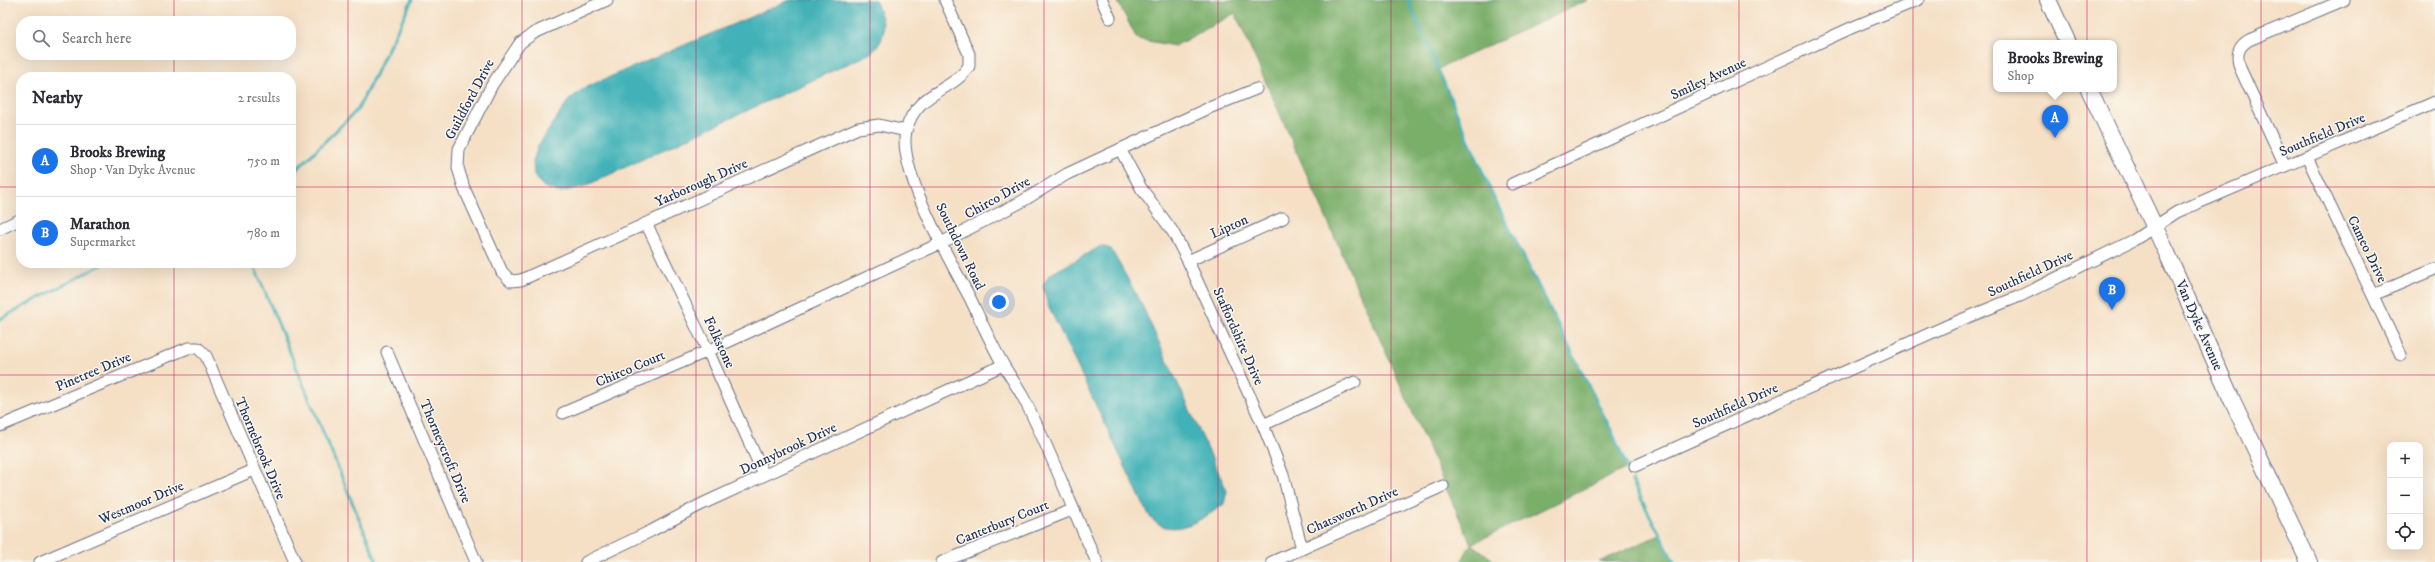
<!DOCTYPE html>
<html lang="en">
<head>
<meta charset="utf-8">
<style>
	:root { --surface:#fff; --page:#f7f7f7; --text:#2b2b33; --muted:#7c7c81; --line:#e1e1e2; --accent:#1a73e8 }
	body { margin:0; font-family:"IM FELL DW Pica",serif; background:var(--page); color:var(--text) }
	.controls { position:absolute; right:12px; bottom:12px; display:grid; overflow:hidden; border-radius:8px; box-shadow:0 4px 16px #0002 }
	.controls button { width:36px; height:36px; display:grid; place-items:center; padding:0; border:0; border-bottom:1px solid var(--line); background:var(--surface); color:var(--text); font:20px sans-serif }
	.you { position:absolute; left:999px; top:302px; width:14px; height:14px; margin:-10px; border:3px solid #fff; border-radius:50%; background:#1a73e8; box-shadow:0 0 0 6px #1a73e833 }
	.badge { display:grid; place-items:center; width:26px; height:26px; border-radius:50%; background:var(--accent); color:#fff; font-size:13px; font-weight:700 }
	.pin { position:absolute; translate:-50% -33px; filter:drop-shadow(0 1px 2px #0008) }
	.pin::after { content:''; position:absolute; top:21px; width:14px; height:12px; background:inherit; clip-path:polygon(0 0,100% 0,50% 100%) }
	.popup { position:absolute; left:1993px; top:40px; width:124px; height:52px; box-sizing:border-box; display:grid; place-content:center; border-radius:8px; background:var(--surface); filter:drop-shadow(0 1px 3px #0005); font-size:13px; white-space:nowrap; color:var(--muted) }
	.popup b { font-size:15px; color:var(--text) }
	.popup::after { content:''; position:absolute; left:50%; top:100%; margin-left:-8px; border:8px solid transparent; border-top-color:var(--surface) }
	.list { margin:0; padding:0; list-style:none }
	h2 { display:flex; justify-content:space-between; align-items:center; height:52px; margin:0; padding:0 16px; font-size:17px }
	h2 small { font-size:13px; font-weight:400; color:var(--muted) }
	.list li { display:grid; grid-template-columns:26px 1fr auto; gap:12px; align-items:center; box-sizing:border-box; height:72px; padding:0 16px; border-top:1px solid var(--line) }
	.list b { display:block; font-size:15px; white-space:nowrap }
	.list p { margin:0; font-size:13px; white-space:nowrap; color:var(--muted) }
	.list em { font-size:13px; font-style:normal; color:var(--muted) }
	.icon { flex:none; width:22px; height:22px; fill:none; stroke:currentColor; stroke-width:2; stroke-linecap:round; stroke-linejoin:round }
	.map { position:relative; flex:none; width:2435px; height:562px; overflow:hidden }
	.search { position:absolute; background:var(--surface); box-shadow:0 4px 16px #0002; left:16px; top:16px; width:280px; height:44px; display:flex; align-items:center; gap:10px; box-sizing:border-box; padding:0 14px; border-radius:16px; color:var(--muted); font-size:15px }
	.panel { position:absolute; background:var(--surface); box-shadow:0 4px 16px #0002; left:16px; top:72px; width:280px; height:196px; border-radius:16px }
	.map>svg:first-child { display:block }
	.forest { fill:#7aaf6b; stroke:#4a6f64 }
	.water { fill:#42b2b8; stroke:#2e708b }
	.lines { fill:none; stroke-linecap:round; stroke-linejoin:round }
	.stream { stroke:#42b2b8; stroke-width:3 }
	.minor-casing { stroke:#676d82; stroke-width:13 }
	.secondary-casing { stroke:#676d82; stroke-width:18 }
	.minor { stroke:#fff; stroke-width:11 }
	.secondary { stroke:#fff; stroke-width:16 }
	.grid { fill:none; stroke:#c2185b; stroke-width:1; stroke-opacity:0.55 }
	.labels { text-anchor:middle; stroke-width:3; stroke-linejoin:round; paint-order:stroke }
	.street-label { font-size:14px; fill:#1b2f5e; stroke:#fbf7ec }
</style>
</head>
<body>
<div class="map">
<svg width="2435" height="562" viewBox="0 0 2435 562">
	<rect width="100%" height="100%" fill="#fbf7ec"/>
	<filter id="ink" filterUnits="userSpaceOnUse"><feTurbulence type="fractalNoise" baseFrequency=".025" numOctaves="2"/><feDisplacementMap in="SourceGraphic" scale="8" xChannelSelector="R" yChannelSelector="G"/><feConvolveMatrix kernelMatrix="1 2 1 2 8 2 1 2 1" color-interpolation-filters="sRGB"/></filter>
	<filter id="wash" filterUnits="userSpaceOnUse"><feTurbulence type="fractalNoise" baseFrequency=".012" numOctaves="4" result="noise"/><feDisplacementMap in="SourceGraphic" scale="16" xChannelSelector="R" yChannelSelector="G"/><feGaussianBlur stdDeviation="0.9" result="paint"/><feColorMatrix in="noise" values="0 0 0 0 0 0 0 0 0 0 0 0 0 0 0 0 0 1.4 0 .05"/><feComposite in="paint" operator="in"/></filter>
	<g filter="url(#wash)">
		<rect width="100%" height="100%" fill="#f5e0c6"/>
		<path class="forest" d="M 1117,0 L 1588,0 L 1438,69 L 1494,198 L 1613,434 L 1627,468 L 1472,544 L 1492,559 L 1491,562 L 1461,562 L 1471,544 L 1235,13 L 1175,46 L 1137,39 Z
			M 1659,535 L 1674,562 L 1599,562 Z"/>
		<path class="water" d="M 790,0 L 875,0 C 884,21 890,36 871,53 L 583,187 L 559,192 L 544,187 L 534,176 L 533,161 L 538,146 L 568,101 L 584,88 Z
			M 1101,246 L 1111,249 L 1141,303 L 1227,491 L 1224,504 C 1206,517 1177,538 1155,522 C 1151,519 1147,511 1144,506 L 1047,303 L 1043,286 L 1049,275 Z"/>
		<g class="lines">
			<path class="stream" d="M 1408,0 L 1494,198 L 1613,434 L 1627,468
				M 291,172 L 296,170 L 358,109 L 412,0
				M 253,263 L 377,562
				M 0,319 L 105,263
				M 1632,481 L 1674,562"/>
		</g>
	</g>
	<g filter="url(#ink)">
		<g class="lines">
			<g class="minor-casing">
				<path id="minor" d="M 607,0 L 534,33 L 520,43 L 492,85 L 459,149 L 458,168 L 464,188 L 502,272 L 511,281 L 521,280 L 858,128 L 879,125 L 906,131
					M 945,0 L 969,54 L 969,66 C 952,93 916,90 906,131 C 897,170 951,262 970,298 C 981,321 991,344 1004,366 C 1010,376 1017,386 1023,397 C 1051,450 1071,508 1097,562
					M 1102,0 L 1110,18
					M 1120,149 L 1141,188 L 1173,232 L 1188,261 L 1263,425 L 1283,475 L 1302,549
					M 2307,157 L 2401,355
					M 2285,166 L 2240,68 C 2236,56 2237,47 2249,40 L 2344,0
					M 1512,184 L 1851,28 L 1918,0
					M 646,223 L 708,351 L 764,475
					M 0,229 L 21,219
					M 1188,261 L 1283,218
					M 2373,295 L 2435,269
					M 387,352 L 476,562
					M 563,413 L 708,351 L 941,243 L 1021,202 L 1067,174 L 1209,108 L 1256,89
					M 1263,425 L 1355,382
					M 0,426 L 188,348 L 198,348 L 206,356 L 295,562
					M 1635,466 L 1951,324 L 2020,296 L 2134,240 L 2177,212 L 2435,102
					M 40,562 L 254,470
					M 586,562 L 651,531 L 700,505 L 1003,365
					M 942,562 L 1072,510
					M 1272,562 L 1443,486"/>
			</g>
			<g class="secondary-casing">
				<path id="secondary" d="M 2048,0 L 2068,43
					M 2089,89 L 2167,253 L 2232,400 L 2309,562"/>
			</g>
			<use href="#minor" class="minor"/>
			<use href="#secondary" class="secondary"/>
		</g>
	</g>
	<path class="grid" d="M 174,0 L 174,21M 348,0 L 348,562M 522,0 L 522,562M 696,0 L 696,562M 870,0 L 870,562M 1044,0 L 1044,562M 1218,0 L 1218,562M 1391,0 L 1391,562M 1565,0 L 1565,562M 1739,0 L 1739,562M 1913,0 L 1913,562M 2087,0 L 2087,562M 2261,0 L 2261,562M 174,55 L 174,77M 0,187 L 21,187M 291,187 L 2435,187M 174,263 L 174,562M 0,375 L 2435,375"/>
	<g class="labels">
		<g class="street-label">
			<text transform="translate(1708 78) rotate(-25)" y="5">Smiley Avenue</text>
			<text transform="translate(469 99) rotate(-62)" y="5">Guildford Drive</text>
			<text transform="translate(2322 134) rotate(-23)" y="5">Southfield Drive</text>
			<text transform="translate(701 182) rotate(-24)" y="5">Yarborough Drive</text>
			<text transform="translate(997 197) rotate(-29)" y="5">Chirco Drive</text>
			<text transform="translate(1229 226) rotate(-24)" y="5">Lipton</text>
			<text transform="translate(961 246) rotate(64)" y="5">Southdown Road</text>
			<text transform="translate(2368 249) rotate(64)" y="5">Cameo Drive</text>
			<text transform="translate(2030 273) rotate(-25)" y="5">Southfield Drive</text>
			<text transform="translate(2200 325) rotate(66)" y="5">Van Dyke Avenue</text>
			<text transform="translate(1239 336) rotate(66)" y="5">Staffordshire Drive</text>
			<text transform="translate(720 342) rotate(65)" y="5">Folkstone</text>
			<text transform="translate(630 368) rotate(-23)" y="5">Chirco Court</text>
			<text transform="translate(93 371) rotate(-23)" y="5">Pinetree Drive</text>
			<text transform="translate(1735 405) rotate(-24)" y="5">Southfield Drive</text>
			<text transform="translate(261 448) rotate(67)" y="5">Thornebrook Drive</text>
			<text transform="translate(788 448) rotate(-25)" y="5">Donnybrook Drive</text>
			<text transform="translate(446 451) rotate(67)" y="5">Thorneycroft Drive</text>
			<text transform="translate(141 502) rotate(-23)" y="5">Westmoor Drive</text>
			<text transform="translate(1352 510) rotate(-24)" y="5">Chatsworth Drive</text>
			<text transform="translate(1002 522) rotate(-22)" y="5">Canterbury Court</text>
		</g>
	</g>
</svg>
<div class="controls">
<button>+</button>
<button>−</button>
<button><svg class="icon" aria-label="locate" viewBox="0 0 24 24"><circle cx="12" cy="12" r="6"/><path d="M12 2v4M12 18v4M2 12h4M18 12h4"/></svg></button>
</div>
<div class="you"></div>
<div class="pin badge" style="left:2055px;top:138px">A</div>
<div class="popup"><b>Brooks Brewing</b>Shop</div>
<div class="pin badge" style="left:2112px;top:310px">B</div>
<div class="search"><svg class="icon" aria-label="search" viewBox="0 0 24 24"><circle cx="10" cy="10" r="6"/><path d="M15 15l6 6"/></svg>Search here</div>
<section class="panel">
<h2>Nearby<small>2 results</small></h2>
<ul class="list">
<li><span class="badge">A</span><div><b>Brooks Brewing</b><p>Shop · Van Dyke Avenue</p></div><em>750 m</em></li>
<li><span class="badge">B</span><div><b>Marathon</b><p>Supermarket</p></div><em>780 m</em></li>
</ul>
</section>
</div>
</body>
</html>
